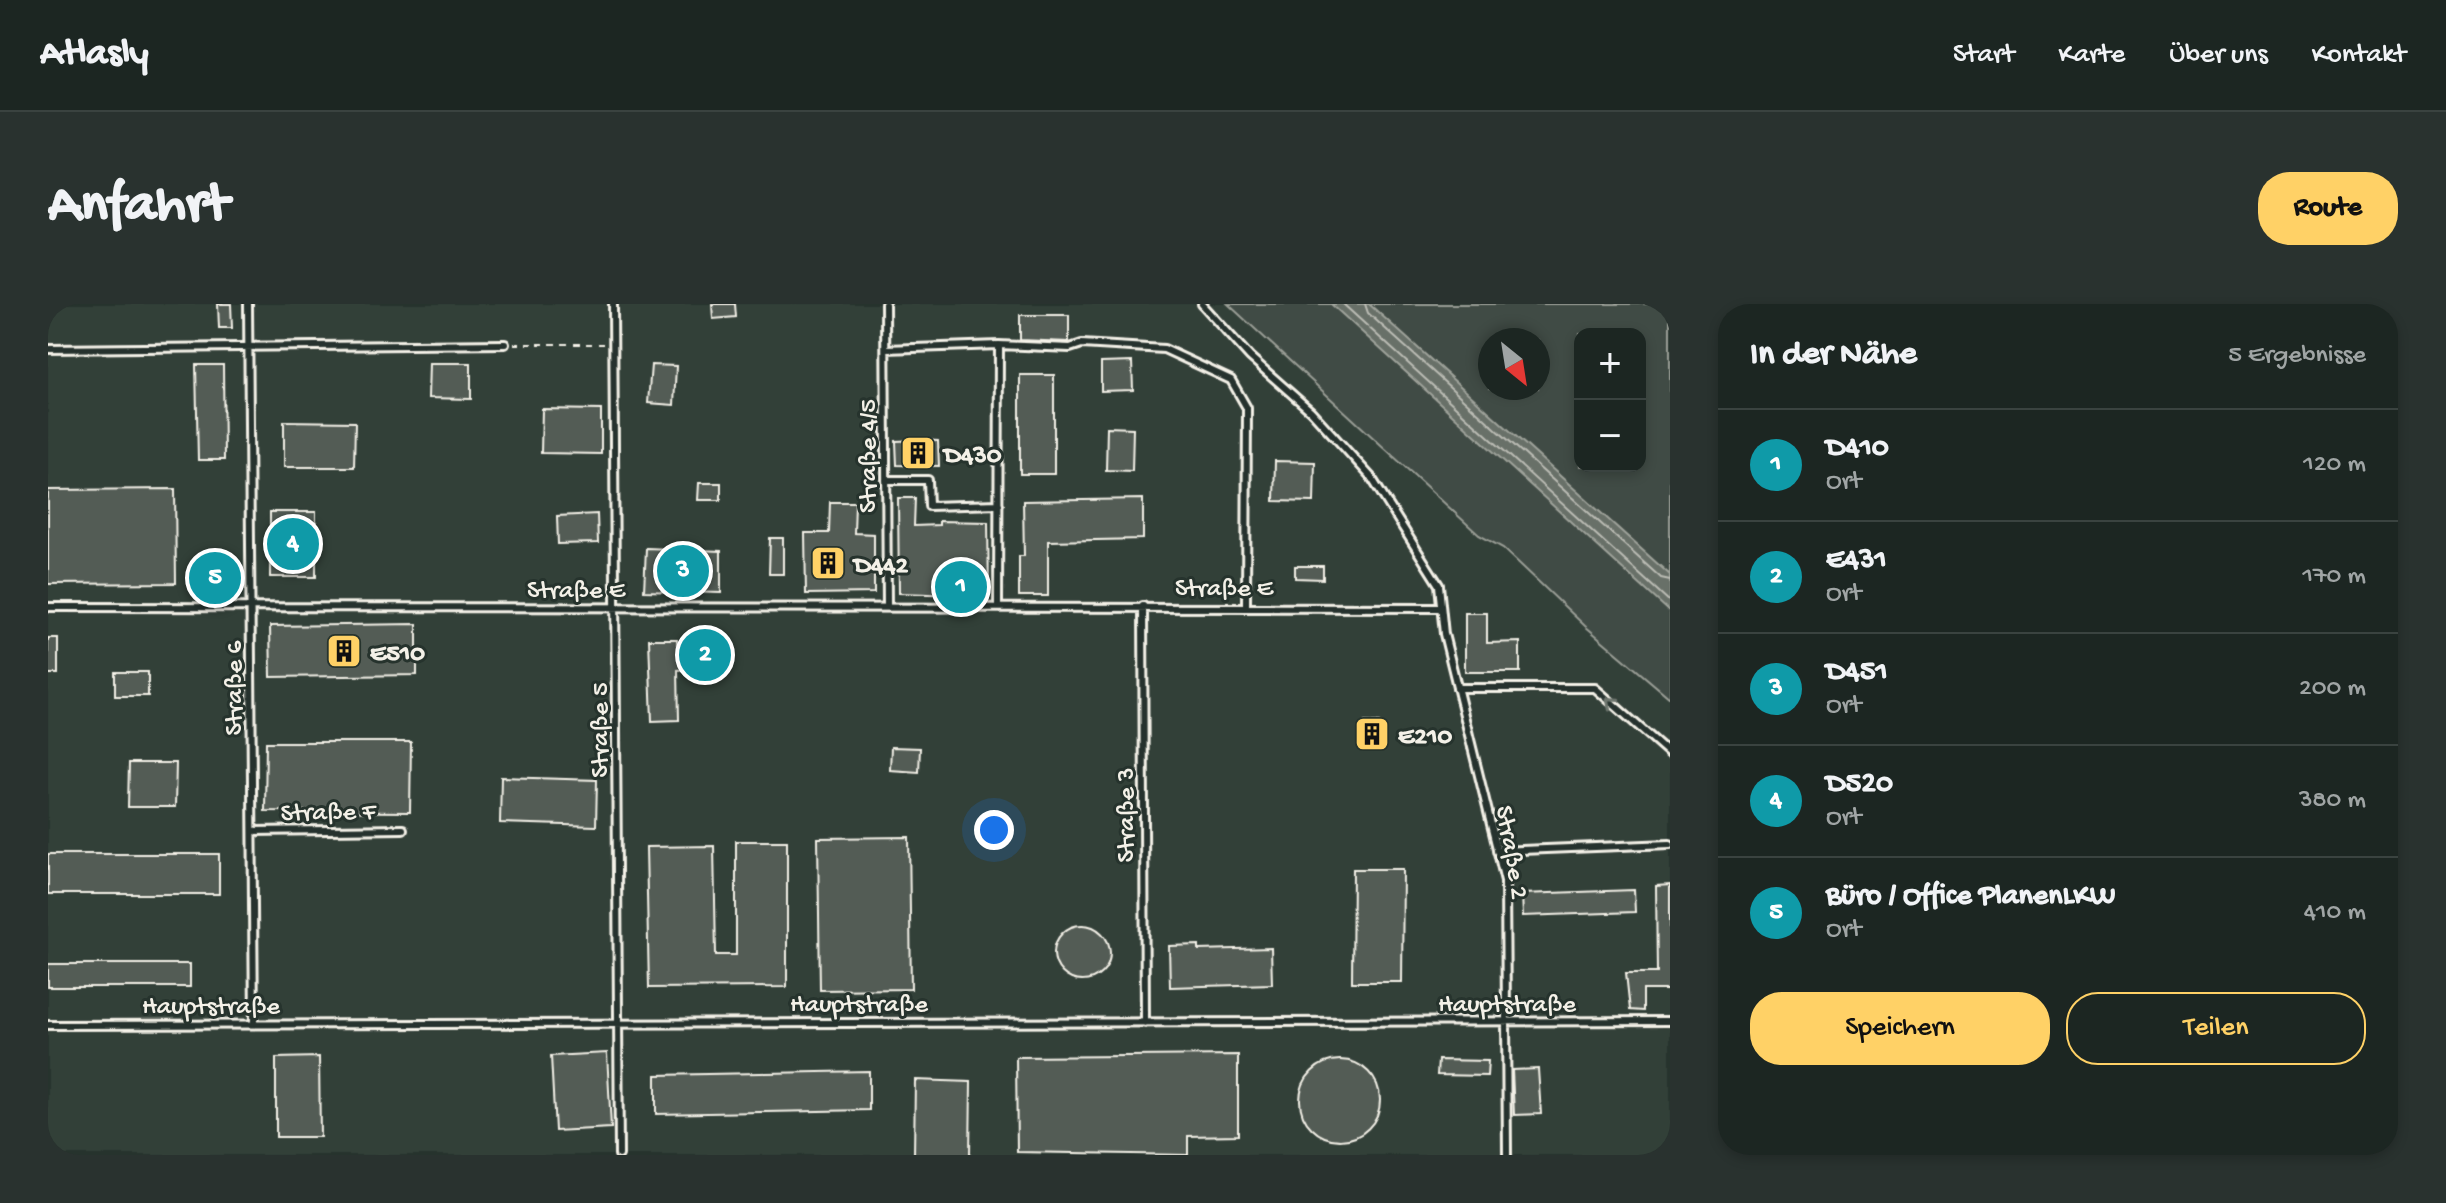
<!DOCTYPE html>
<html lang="de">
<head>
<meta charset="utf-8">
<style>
	:root { --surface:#1c2622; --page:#29322f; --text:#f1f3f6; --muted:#a0a5a5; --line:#3a4340; --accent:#ffd166 }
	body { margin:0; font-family:"Gochi Hand",sans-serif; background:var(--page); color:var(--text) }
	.controls { position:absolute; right:24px; top:24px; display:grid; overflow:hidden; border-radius:16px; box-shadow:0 4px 12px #0003 }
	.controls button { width:72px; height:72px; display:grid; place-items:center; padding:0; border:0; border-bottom:2px solid var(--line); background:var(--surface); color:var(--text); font:40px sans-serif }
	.compass { position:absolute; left:1430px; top:24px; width:72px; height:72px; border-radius:50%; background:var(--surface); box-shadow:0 4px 12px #0003; rotate:150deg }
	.you { position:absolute; left:946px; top:526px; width:28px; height:28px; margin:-20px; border:6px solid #fff; border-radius:50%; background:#1a73e8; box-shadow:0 0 0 12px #1a73e833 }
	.badge { display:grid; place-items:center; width:52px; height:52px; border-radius:50%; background:var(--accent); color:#fff; font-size:26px; font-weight:700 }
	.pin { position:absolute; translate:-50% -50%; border:4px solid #fff; box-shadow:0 2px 8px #0006 }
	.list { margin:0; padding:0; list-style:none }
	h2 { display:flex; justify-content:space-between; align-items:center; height:104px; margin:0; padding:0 32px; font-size:34px }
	h2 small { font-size:26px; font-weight:400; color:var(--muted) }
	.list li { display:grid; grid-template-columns:52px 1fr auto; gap:24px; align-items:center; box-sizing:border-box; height:112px; padding:0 32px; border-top:2px solid var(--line) }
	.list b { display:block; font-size:30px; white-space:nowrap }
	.list p { margin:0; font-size:26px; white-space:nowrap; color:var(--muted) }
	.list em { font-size:26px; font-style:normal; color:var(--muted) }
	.actions { display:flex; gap:16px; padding:24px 32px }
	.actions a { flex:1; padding:18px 0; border:2px solid var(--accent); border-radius:32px; text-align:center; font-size:28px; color:var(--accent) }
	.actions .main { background:var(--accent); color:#111 }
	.map { position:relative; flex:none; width:1622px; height:851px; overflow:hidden; border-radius:32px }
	header { display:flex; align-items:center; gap:48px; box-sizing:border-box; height:112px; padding:0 40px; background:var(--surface); border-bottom:2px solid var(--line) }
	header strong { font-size:38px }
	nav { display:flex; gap:44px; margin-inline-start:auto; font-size:28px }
	.intro { display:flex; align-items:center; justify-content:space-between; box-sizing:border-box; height:192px; padding:0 48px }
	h1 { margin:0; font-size:56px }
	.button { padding:20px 36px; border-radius:32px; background:var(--accent); color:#111; font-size:28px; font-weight:700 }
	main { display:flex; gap:48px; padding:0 48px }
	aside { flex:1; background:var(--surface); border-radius:32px; box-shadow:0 4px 12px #0003 }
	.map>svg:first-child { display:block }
	.built { fill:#333f39 }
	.green { fill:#414b45; stroke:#9a9e96; stroke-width:2; fill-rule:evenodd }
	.water { fill:#676f68; stroke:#9fa39b; stroke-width:2 }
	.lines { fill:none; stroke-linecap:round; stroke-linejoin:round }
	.shore { stroke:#bcbdb5; stroke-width:2 }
	.building { fill:#525c55; stroke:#f4f1e8; stroke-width:2 }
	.service-casing { stroke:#f4f1e8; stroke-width:12 }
	.path { stroke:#f4f1e8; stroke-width:2; stroke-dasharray:6 6; stroke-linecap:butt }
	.service { stroke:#26332d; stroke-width:6 }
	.oneway { stroke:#6e766e }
	.labels { text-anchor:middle; stroke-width:6; stroke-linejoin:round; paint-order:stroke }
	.poi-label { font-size:26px; font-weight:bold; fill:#f4f1e8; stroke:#26332d; text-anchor:start }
	.street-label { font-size:26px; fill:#f4f1e8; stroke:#26332d }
</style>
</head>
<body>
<header>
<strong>Atlasly</strong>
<nav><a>Start</a><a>Karte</a><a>Über uns</a><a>Kontakt</a></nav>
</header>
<div class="intro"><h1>Anfahrt</h1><a class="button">Route</a></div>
<main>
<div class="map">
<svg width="1622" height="851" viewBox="0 0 1622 851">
	<rect width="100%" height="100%" fill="#26332d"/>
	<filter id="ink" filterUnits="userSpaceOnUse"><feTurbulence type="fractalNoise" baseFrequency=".0125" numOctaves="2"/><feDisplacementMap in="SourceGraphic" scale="16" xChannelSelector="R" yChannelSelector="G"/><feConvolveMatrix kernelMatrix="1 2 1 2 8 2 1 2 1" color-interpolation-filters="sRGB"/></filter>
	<g filter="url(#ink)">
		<path class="built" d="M 0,0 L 1180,0 L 1431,231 L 1455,244 L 1537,322 L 1622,394 L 1622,851 L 0,851 Z"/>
		<path class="green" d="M 1180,0 L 1622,0 L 1622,394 L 1537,322 L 1455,244 L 1431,231 ZM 1532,30 L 1592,30 L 1592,162 L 1532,162 ZM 1442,36 L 1490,36 L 1490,84 L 1442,84 Z"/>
		<path class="water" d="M 1283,0 L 1321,0 L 1622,271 L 1622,308 Z"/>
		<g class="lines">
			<path class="shore" d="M 1295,0 L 1622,298
				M 1317,0 L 1320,9 L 1613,274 L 1622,276"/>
		</g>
		<path class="building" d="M 170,0 L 183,0 L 184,24 L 171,24 Z
			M 664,0 L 687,0 L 688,13 L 665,15 Z
			M 972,11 L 1021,11 L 1021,38 L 972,36 Z
			M 1084,58 L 1085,86 L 1053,87 L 1053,59 Z
			M 381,59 L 423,59 L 423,95 L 380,94 Z
			M 148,61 L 175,61 L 176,156 L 150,156 Z
			M 603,61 L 628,62 L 626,101 L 600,99 Z
			M 972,71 L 1006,71 L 1006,170 L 972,170 Z
			M 494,105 L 553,106 L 553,150 L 493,149 Z
			M 236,117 L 307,118 L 306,163 L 236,163 Z
			M 1059,123 L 1085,124 L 1084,167 L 1058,166 Z
			M 870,136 L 890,137 L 891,162 L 849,161 L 848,137 Z
			M 1227,157 L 1267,158 L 1266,198 L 1226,197 Z
			M 651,179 L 673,179 L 673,196 L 650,196 Z
			M 127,185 L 128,279 L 0,280 L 0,186 Z
			M 850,194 L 867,194 L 866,222 L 891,221 L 891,217 L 940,218 L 941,292 L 851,289 Z
			M 1095,195 L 1095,235 L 1000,237 L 1000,292 L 971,292 L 971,252 L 976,252 L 975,197 Z
			M 782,198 L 807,198 L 806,229 L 826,230 L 826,289 L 758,290 L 757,229 L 781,229 Z
			M 222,208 L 268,208 L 268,273 L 222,273 Z
			M 549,210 L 550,239 L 510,240 L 509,212 Z
			M 722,234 L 735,234 L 735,270 L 721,270 Z
			M 598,244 L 673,247 L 673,289 L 596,287 Z
			M 149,254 L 185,254 L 186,294 L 150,295 Z
			M 1247,262 L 1275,262 L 1275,275 L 1247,274 Z
			M 1417,309 L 1439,309 L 1439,339 L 1472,338 L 1472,368 L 1417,368 Z
			M 369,320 L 369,371 L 223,373 L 222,322 Z
			M 0,334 L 10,334 L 10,370 L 0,370 Z
			M 601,335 L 629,335 L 629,341 L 675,339 L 677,362 L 630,366 L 631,416 L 604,417 Z
			M 67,368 L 100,368 L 100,392 L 67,392 Z
			M 1317,418 L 1331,419 L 1331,441 L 1317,442 Z
			M 218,438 L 363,438 L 362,508 L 217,507 Z
			M 843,443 L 872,444 L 871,468 L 842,466 Z
			M 81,459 L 128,459 L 127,503 L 80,503 Z
			M 453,473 L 549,476 L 548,522 L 452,519 Z
			M 861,533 L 863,685 L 772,686 L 770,534 Z
			M 688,537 L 739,537 L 739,683 L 601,684 L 598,543 L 666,542 L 668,651 L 688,651 Z
			M 0,550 L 171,550 L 171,590 L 0,590 Z
			M 1305,565 L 1355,565 L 1354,678 L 1304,678 Z
			M 1622,581 L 1622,686 L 1595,686 L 1595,707 L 1582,706 L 1578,669 L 1609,669 L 1608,582 Z
			M 1586,586 L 1587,608 L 1475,612 L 1474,590 Z
			M1006 649a28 28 0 1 1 56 0a28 28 0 1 1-56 0Z
			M 1151,641 L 1151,646 L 1223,644 L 1224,680 L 1122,683 L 1121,642 Z
			M 0,660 L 142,660 L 142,683 L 0,683 Z
			M 559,749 L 563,824 L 507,827 L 503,752 Z
			M 1190,751 L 1190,831 L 1140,832 L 1140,851 L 969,848 L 968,753 Z
			M 271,753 L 272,833 L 228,833 L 228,754 Z
			M 1390,756 L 1440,757 L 1439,772 L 1389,771 Z
			M1252 796a40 40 0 1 1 80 0a40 40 0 1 1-80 0Z
			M 1490,765 L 1493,810 L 1466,811 L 1464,766 Z
			M 821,767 L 821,806 L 608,810 L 608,771 Z
			M 867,776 L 923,778 L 922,851 L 866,851 Z"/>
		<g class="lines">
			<g class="service-casing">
				<path id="service" d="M 200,0 L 206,720
					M 565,0 L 571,851
					M 837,0 L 839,303
					M 1154,0 L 1202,53 L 1263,107 L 1323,173 L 1391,281 L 1396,330 L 1457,577 L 1459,851
					M 0,45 L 457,40
					M 838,45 L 951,41 L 1022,44 L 1034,40 L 1116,45 L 1183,76 L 1199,104 L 1198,302
					M 838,176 L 880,176 L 881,202 L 951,200
					M 1095,302 L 1097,719
					M 0,303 L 1392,304
					M 950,303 L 951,41
					M 1409,384 L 1547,384 L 1622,450
					M 205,527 L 355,525
					M 1449,547 L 1622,540
					M 0,721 L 1622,717"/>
			</g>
			<path class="path" d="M 466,40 L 556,40"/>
			<use href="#service" class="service"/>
		</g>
		<defs><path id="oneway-chevron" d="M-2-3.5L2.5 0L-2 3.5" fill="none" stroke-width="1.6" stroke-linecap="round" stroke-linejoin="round" transform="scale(2)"/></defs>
		<use class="oneway" href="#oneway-chevron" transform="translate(1563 398) rotate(-139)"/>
	</g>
	<defs>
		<g id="building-square" transform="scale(1.8)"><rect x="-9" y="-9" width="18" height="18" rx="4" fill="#ffd166" stroke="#26332d"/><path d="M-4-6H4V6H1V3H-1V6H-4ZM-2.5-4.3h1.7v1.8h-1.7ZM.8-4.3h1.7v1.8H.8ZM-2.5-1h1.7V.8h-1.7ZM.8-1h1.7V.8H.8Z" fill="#111"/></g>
	</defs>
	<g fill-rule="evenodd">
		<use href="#building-square" x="870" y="149"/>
		<use href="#building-square" x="780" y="259"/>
		<use href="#building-square" x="296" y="347"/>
		<use href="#building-square" x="1324" y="430"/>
	</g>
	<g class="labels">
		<g class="poi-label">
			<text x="896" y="158">D430</text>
			<text x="806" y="268">D442</text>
			<text x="322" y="356">E510</text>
			<text x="1350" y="439">E210</text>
		</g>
		<g class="street-label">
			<text transform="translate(818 152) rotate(-90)" y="9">Straße 4/5</text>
			<text x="1176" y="291">Straße E</text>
			<text x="528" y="293">Straße E</text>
			<text transform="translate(184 384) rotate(-90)" y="9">Straße 6</text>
			<text transform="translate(550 426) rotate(-90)" y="9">Straße 5</text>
			<text transform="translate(280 506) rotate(-1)" y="9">Straße F</text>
			<text transform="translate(1076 511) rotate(-90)" y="9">Straße 3</text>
			<text transform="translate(1466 548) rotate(80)" y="9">Straße 2</text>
			<text x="811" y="707">Hauptstraße</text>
			<text x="1459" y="707">Hauptstraße</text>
			<text x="163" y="709">Hauptstraße</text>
		</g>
	</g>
</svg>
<div class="controls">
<button>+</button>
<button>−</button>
</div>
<svg class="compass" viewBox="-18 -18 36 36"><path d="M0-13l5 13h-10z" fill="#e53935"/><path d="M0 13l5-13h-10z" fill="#a0a5a5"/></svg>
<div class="you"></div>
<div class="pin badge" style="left:913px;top:283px;background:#0f9aa8">1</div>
<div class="pin badge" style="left:657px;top:351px;background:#0f9aa8">2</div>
<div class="pin badge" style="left:635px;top:267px;background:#0f9aa8">3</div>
<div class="pin badge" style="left:245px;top:240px;background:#0f9aa8">4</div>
<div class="pin badge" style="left:167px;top:274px;background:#0f9aa8">5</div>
</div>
<aside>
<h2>In der Nähe<small>5 Ergebnisse</small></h2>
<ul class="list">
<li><span class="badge" style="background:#0f9aa8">1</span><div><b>D410</b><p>Ort</p></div><em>120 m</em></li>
<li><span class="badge" style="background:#0f9aa8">2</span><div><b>E431</b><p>Ort</p></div><em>170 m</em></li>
<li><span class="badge" style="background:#0f9aa8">3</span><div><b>D451</b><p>Ort</p></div><em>200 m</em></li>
<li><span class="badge" style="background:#0f9aa8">4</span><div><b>D520</b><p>Ort</p></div><em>380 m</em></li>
<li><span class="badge" style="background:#0f9aa8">5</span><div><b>Büro / Office PlanenLKW</b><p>Ort</p></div><em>410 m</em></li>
</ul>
<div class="actions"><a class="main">Speichern</a><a>Teilen</a></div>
</aside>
</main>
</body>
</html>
